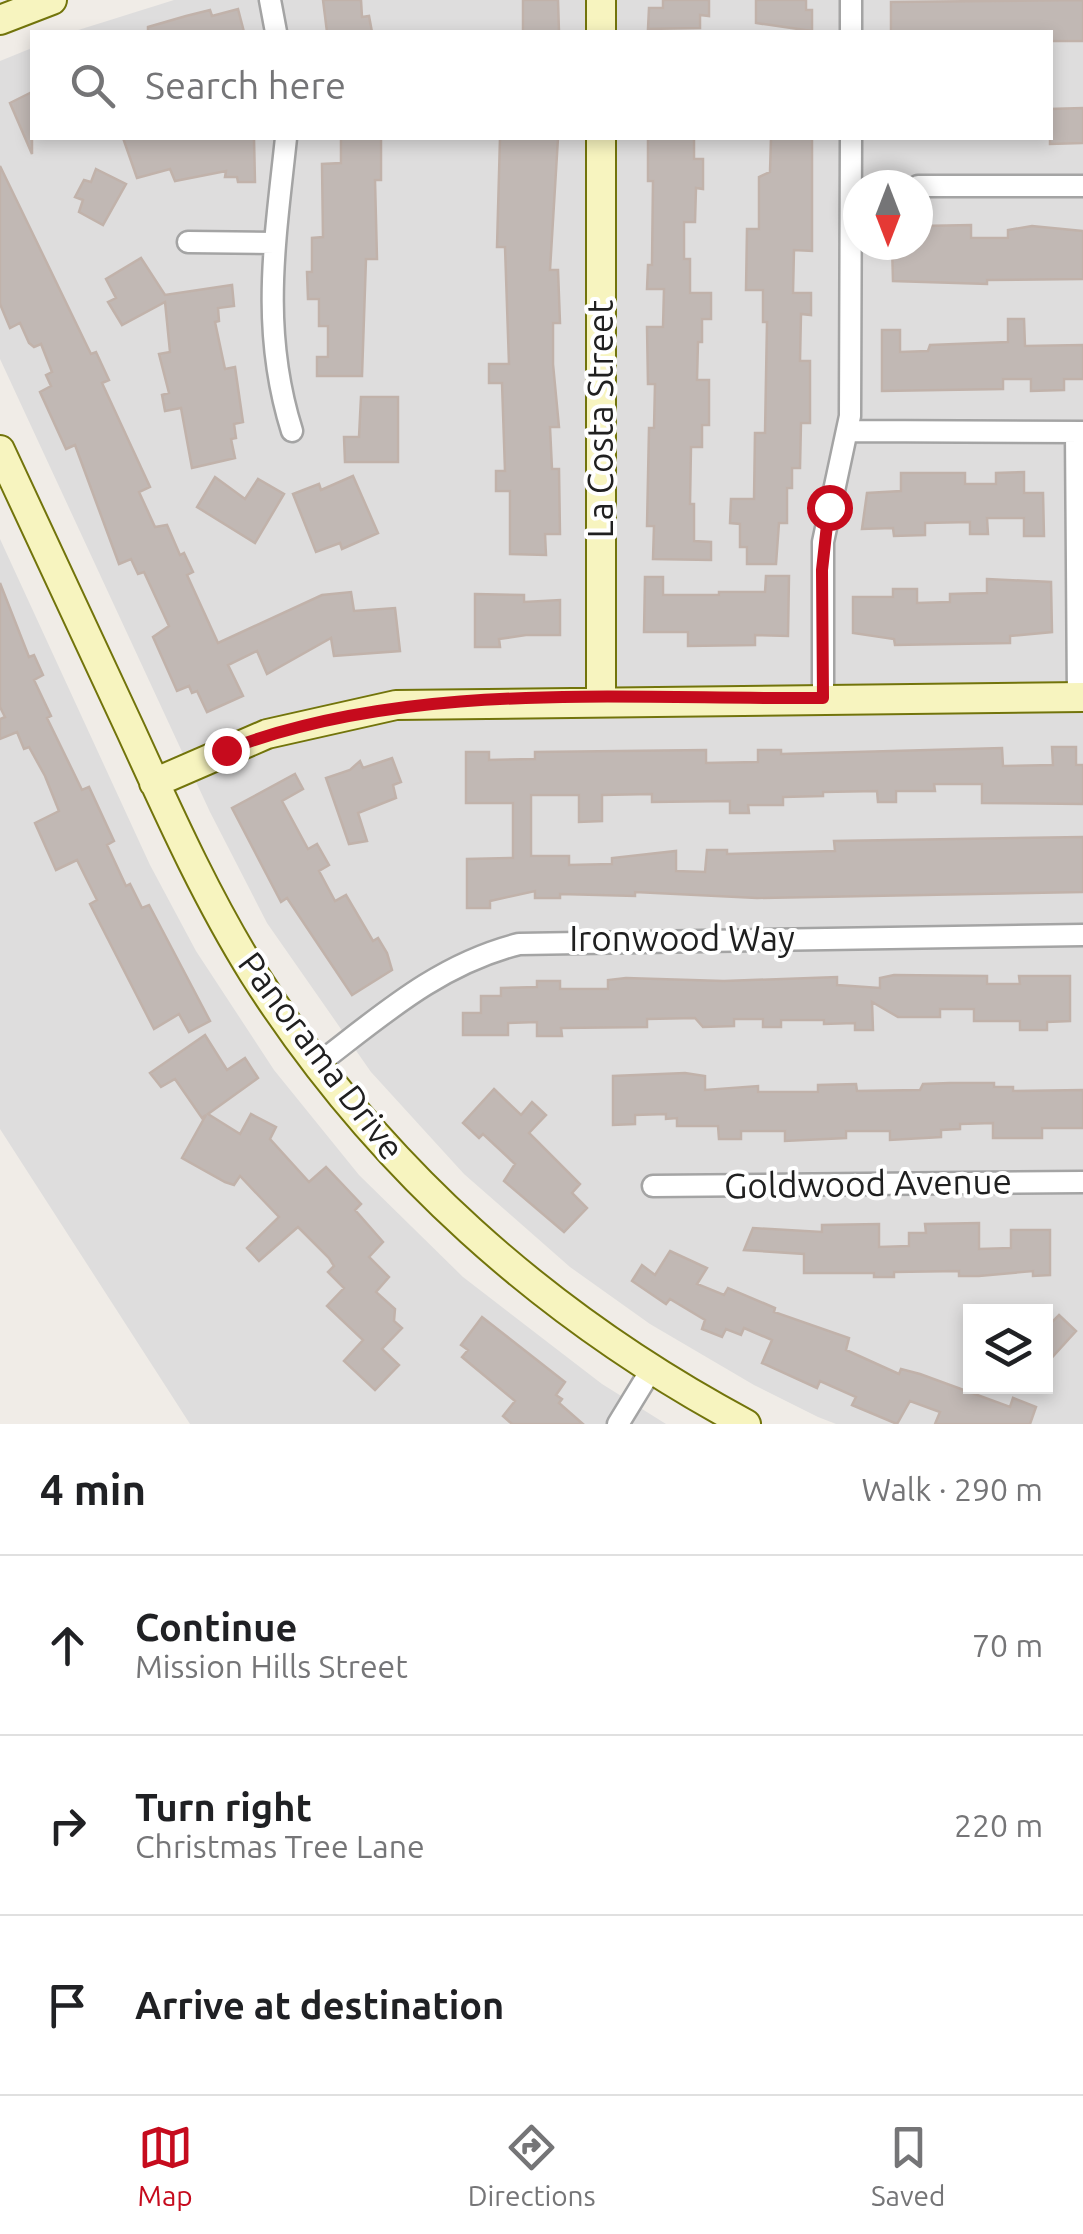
<!DOCTYPE html>
<html lang="en">
<head>
<meta charset="utf-8">
<style>
	:root { --surface:#fff; --page:#f2f2f2; --text:#202124; --muted:#757577; --line:#e0e0e0; --accent:#c60b1d }
	body { margin:0; font-family:Ubuntu,sans-serif; background:var(--page); color:var(--text) }
	.controls { position:absolute; right:30px; bottom:30px; display:grid; overflow:hidden; border-radius:0px; box-shadow:0 5px 15px #0003 }
	.controls button { width:90px; height:90px; display:grid; place-items:center; padding:0; border:0; border-bottom:2px solid var(--line); background:var(--surface); color:var(--text); font:50px sans-serif }
	.compass { position:absolute; left:843px; top:170px; width:90px; height:90px; border-radius:50%; background:var(--surface); box-shadow:0 5px 15px #0003; rotate:180deg }
	.stop { position:absolute; width:30px; height:30px; margin:-22px; border:8px solid #c60b1d; border-radius:50%; background:#fff }
	.stop.end { background:#c60b1d; border-color:#fff; box-shadow:0 2px 10px #0008 }
	.list { margin:0; padding:0; list-style:none }
	h2 { display:flex; justify-content:space-between; align-items:center; height:130px; margin:0; padding:0 40px; font-size:42px }
	h2 small { font-size:32px; font-weight:400; color:var(--muted) }
	.list li { display:grid; grid-template-columns:65px 1fr auto; gap:30px; align-items:center; box-sizing:border-box; height:180px; padding:0 40px; border-top:2px solid var(--line) }
	.list b { display:block; font-size:38px; white-space:nowrap }
	.list p { margin:0; font-size:32px; white-space:nowrap; color:var(--muted) }
	.list em { font-size:32px; font-style:normal; color:var(--muted) }
	.icon { flex:none; width:55px; height:55px; fill:none; stroke:currentColor; stroke-width:2; stroke-linecap:round; stroke-linejoin:round }
	.map { position:relative; flex:none; width:1083px; height:1424px; overflow:hidden }
	.search { position:absolute; background:var(--surface); box-shadow:0 5px 15px #0003; left:30px; right:30px; top:30px; height:110px; display:flex; align-items:center; gap:25px; box-sizing:border-box; padding:0 35px; border-radius:0px; color:var(--muted); font-size:38px }
	.sheet { height:670px; background:var(--surface) }
	nav { display:flex; justify-content:space-around; align-items:center; box-sizing:border-box; height:140px; border-top:2px solid var(--line); background:var(--surface); font-size:28px; color:var(--muted) }
	nav a { display:grid; justify-items:center; gap:5px }
	nav .on { color:var(--accent) }
	.map>svg:first-child { display:block }
	.residential { fill:#dedddd; fill-rule:evenodd }
	.building { fill:#c1b8b4; stroke:#c1b2aa; stroke-width:2.5 }
	.lines { fill:none; stroke-linecap:round; stroke-linejoin:round }
	.street-casing { stroke:#a4a4a4; stroke-width:25 }
	.secondary-casing { stroke:#72740b; stroke-width:32 }
	.street { stroke:#fff; stroke-width:20 }
	.secondary { stroke:#f7f4bf; stroke-width:28 }
	.route { stroke:#c60b1d; stroke-width:12 }
	.labels { text-anchor:middle; stroke-width:8; stroke-linejoin:round; paint-order:stroke }
	.street-label { font-size:35px; fill:#202020; stroke:#fff }
</style>
</head>
<body>
<div class="map">
<svg width="1083" height="1424" viewBox="0 0 1083 1424">
	<rect width="100%" height="100%" fill="#f0ece7"/>
	<path class="residential" d="M 174,0 L 1083,0 L 1083,1424 L 836,1424 L 818,1417 L 754,1385 L 650,1324 L 570,1267 L 464,1174 L 371,1072 L 267,923 L 210,812 L 0,359 L 0,61 L 32,48 L 32,138 L 1050,138 L 1050,32 L 72,32 ZM 858,185 L 918,185 L 918,245 L 858,245 ZM 970,1312 L 1046,1312 L 1046,1386 L 970,1386 Z
		M 0,539 L 150,865 L 196,951 L 274,1070 L 359,1175 L 463,1277 L 602,1384 L 666,1424 L 190,1424 L 0,1129 Z"/>
	<path class="building" d="M 323,0 L 361,0 L 362,17 L 369,16 L 372,32 L 327,32 Z
		M 523,0 L 558,0 L 559,32 L 523,32 Z
		M 663,0 L 709,0 L 709,16 L 700,15 L 700,28 L 648,29 L 649,8 L 663,8 Z
		M 756,0 L 806,0 L 806,10 L 812,10 L 812,31 L 756,23 Z
		M 1083,0 L 1083,41 L 1050,41 L 1050,32 L 891,32 L 891,2 Z
		M 238,9 L 244,32 L 148,32 L 148,27 L 186,16 L 210,10 L 212,16 Z
		M 32,92 L 32,154 L 10,103 Z
		M 1083,108 L 1083,143 L 1050,144 L 1050,109 Z
		M 123,138 L 254,138 L 255,182 L 238,182 L 237,177 L 225,177 L 226,171 L 175,181 L 170,169 L 137,178 Z
		M 341,138 L 381,138 L 381,180 L 375,180 L 377,259 L 366,259 L 362,376 L 317,376 L 317,357 L 328,357 L 328,326 L 319,326 L 319,299 L 308,299 L 307,272 L 312,272 L 312,238 L 323,237 L 322,164 L 341,163 Z
		M 500,138 L 558,138 L 550,270 L 558,270 L 560,323 L 553,323 L 553,364 L 559,427 L 550,427 L 552,469 L 559,469 L 560,534 L 545,534 L 546,555 L 510,554 L 510,491 L 496,491 L 496,471 L 505,471 L 502,383 L 489,383 L 489,364 L 509,364 L 505,247 L 497,247 Z
		M 648,138 L 694,138 L 694,159 L 703,159 L 703,189 L 696,188 L 695,222 L 684,222 L 684,259 L 690,259 L 690,293 L 711,293 L 711,319 L 702,319 L 702,342 L 698,342 L 697,380 L 709,380 L 709,425 L 702,425 L 702,447 L 691,447 L 690,504 L 694,504 L 694,541 L 711,542 L 711,560 L 653,559 L 654,526 L 647,526 L 649,428 L 654,428 L 655,384 L 648,384 L 647,327 L 663,327 L 664,289 L 647,289 L 648,265 L 652,265 L 653,181 L 648,181 Z
		M 771,138 L 812,138 L 812,251 L 794,250 L 793,293 L 811,293 L 811,315 L 801,314 L 800,361 L 810,361 L 810,423 L 801,423 L 800,468 L 792,468 L 792,488 L 787,488 L 787,523 L 779,523 L 776,564 L 747,564 L 747,547 L 740,547 L 740,524 L 730,523 L 731,499 L 754,499 L 755,433 L 765,433 L 767,322 L 763,322 L 763,290 L 746,290 L 747,229 L 759,229 L 759,177 L 770,172 Z
		M 0,166 L 88,348 L 91,354 L 96,352 L 109,380 L 102,383 L 150,487 L 139,492 L 155,527 L 167,525 L 180,555 L 184,553 L 193,572 L 187,575 L 218,643 L 322,595 L 351,592 L 354,611 L 395,608 L 400,651 L 334,656 L 331,638 L 267,674 L 257,651 L 228,665 L 243,696 L 207,712 L 197,691 L 192,693 L 189,686 L 177,691 L 153,637 L 169,626 L 144,572 L 138,574 L 131,559 L 119,564 L 75,445 L 66,449 L 40,392 L 51,386 L 46,375 L 52,372 L 41,344 L 34,347 L 29,343 L 20,323 L 10,328 L 0,304 Z
		M 96,169 L 126,184 L 103,225 L 79,212 L 83,200 L 75,197 L 84,180 L 91,182 Z
		M 971,225 L 971,238 L 1008,238 L 1008,230 L 1032,226 L 1083,231 L 1083,279 L 987,280 L 987,284 L 893,281 L 892,245 L 918,245 L 921,226 Z
		M 141,258 L 165,295 L 232,285 L 234,306 L 218,308 L 219,321 L 215,322 L 225,369 L 235,367 L 243,422 L 234,424 L 236,438 L 231,439 L 235,458 L 192,468 L 181,408 L 165,411 L 162,395 L 169,393 L 159,354 L 170,352 L 165,302 L 122,325 L 108,302 L 116,298 L 106,279 Z
		M 1008,319 L 1024,319 L 1025,346 L 1083,345 L 1083,379 L 1064,379 L 1064,390 L 1031,391 L 1031,379 L 1003,379 L 1003,389 L 882,391 L 882,330 L 900,330 L 900,352 L 928,351 L 930,345 L 1008,342 Z
		M 361,397 L 398,397 L 398,462 L 345,462 L 344,437 L 359,437 Z
		M 1024,472 L 1024,493 L 1043,493 L 1044,536 L 1024,536 L 1024,518 L 987,518 L 988,534 L 970,534 L 970,522 L 925,523 L 925,535 L 894,536 L 893,528 L 862,529 L 867,493 L 901,491 L 901,473 L 965,473 L 965,484 L 996,484 L 996,473 Z
		M 353,476 L 378,533 L 342,549 L 340,543 L 316,552 L 293,494 L 319,484 L 321,490 Z
		M 215,477 L 245,499 L 258,479 L 284,494 L 255,543 L 197,507 Z
		M 766,576 L 789,576 L 788,636 L 755,635 L 755,645 L 688,646 L 688,632 L 644,632 L 645,577 L 663,577 L 663,595 L 719,595 L 719,592 L 765,592 Z
		M 987,579 L 1051,582 L 1052,632 L 1010,636 L 1010,643 L 895,645 L 894,639 L 853,633 L 853,597 L 893,597 L 893,589 L 917,589 L 917,603 L 950,602 L 950,594 L 987,593 Z
		M 0,583 L 29,657 L 34,655 L 43,675 L 34,680 L 51,716 L 47,718 L 82,790 L 89,787 L 114,841 L 107,845 L 126,886 L 130,884 L 142,908 L 149,905 L 210,1021 L 189,1032 L 179,1014 L 154,1029 L 90,904 L 97,900 L 77,860 L 56,870 L 35,823 L 59,811 L 45,776 L 29,747 L 24,749 L 17,732 L 0,739 L 0,719 L 5,717 L 0,707 Z
		M 475,594 L 524,595 L 524,602 L 560,600 L 560,635 L 526,635 L 499,639 L 500,647 L 475,647 Z
		M 1052,747 L 1076,747 L 1076,765 L 1083,765 L 1083,804 L 982,803 L 982,784 L 934,784 L 935,791 L 896,791 L 896,802 L 878,802 L 877,791 L 823,792 L 823,796 L 783,797 L 783,805 L 748,805 L 749,813 L 730,813 L 730,801 L 652,802 L 652,794 L 602,795 L 602,821 L 579,822 L 579,795 L 531,795 L 531,856 L 569,856 L 569,865 L 612,864 L 612,858 L 676,851 L 676,871 L 705,872 L 707,850 L 727,850 L 727,854 L 835,851 L 834,841 L 1083,837 L 1083,892 L 757,898 L 635,892 L 635,896 L 560,894 L 560,898 L 535,898 L 535,891 L 490,901 L 490,908 L 467,908 L 467,859 L 513,858 L 513,803 L 466,803 L 466,752 L 489,752 L 489,760 L 535,759 L 535,752 L 706,750 L 706,763 L 758,762 L 758,750 L 781,750 L 781,754 L 1002,748 L 1003,766 L 1053,765 Z
		M 392,758 L 401,782 L 393,785 L 396,798 L 358,813 L 367,841 L 349,844 L 326,778 L 350,770 L 360,761 L 363,768 Z
		M 295,774 L 303,789 L 282,801 L 308,849 L 317,844 L 329,865 L 319,871 L 335,901 L 346,895 L 373,941 L 378,938 L 387,953 L 392,970 L 352,995 L 287,898 L 281,902 L 232,808 Z
		M 894,975 L 987,976 L 987,984 L 1020,984 L 1019,976 L 1070,976 L 1070,1021 L 1047,1022 L 1047,1030 L 1020,1030 L 1020,1021 L 974,1021 L 974,1009 L 940,1009 L 940,1017 L 898,1017 L 872,1002 L 873,1030 L 855,1030 L 855,1023 L 824,1024 L 824,1020 L 781,1020 L 781,1027 L 763,1027 L 763,1019 L 734,1019 L 734,1026 L 703,1027 L 695,1018 L 647,1019 L 647,1027 L 561,1028 L 562,1036 L 537,1036 L 537,1022 L 508,1023 L 508,1035 L 463,1035 L 463,1013 L 481,1013 L 481,996 L 501,996 L 501,988 L 537,987 L 537,981 L 560,981 L 560,989 L 608,989 L 608,980 L 626,978 L 724,981 L 837,977 L 837,985 L 880,988 L 880,978 Z
		M 205,1035 L 227,1070 L 245,1058 L 258,1078 L 208,1114 L 240,1134 L 251,1114 L 276,1127 L 270,1139 L 309,1182 L 326,1167 L 361,1204 L 355,1210 L 383,1242 L 369,1257 L 389,1277 L 376,1292 L 395,1309 L 394,1321 L 402,1328 L 382,1349 L 399,1365 L 375,1390 L 344,1361 L 363,1340 L 327,1306 L 344,1288 L 328,1272 L 334,1266 L 329,1258 L 298,1227 L 259,1261 L 247,1248 L 279,1217 L 240,1176 L 234,1185 L 225,1182 L 182,1158 L 206,1115 L 202,1118 L 175,1079 L 161,1087 L 150,1073 Z
		M 685,1073 L 705,1076 L 705,1090 L 758,1086 L 758,1092 L 818,1092 L 818,1085 L 856,1084 L 857,1091 L 920,1090 L 923,1084 L 950,1083 L 994,1083 L 994,1087 L 1013,1087 L 1013,1091 L 1083,1090 L 1083,1128 L 1042,1128 L 1042,1138 L 993,1138 L 993,1123 L 960,1124 L 960,1129 L 941,1130 L 941,1137 L 890,1140 L 890,1131 L 846,1131 L 846,1138 L 785,1141 L 785,1131 L 741,1131 L 741,1139 L 719,1139 L 718,1126 L 677,1126 L 677,1118 L 666,1119 L 666,1114 L 635,1115 L 635,1124 L 613,1125 L 613,1076 Z
		M 494,1089 L 521,1115 L 532,1102 L 546,1115 L 529,1133 L 580,1184 L 572,1193 L 587,1208 L 564,1232 L 504,1181 L 515,1164 L 483,1134 L 479,1138 L 463,1123 Z
		M 979,1223 L 979,1249 L 1011,1248 L 1011,1230 L 1050,1230 L 1050,1275 L 1033,1276 L 1033,1271 L 979,1276 L 959,1276 L 959,1271 L 894,1272 L 894,1277 L 874,1277 L 874,1273 L 804,1273 L 804,1254 L 744,1250 L 753,1228 L 822,1232 L 822,1225 L 879,1224 L 879,1247 L 909,1246 L 909,1233 L 926,1233 L 925,1224 Z
		M 670,1251 L 707,1268 L 697,1284 L 724,1295 L 728,1288 L 775,1308 L 774,1312 L 849,1338 L 846,1350 L 899,1374 L 901,1369 L 920,1374 L 1010,1407 L 1013,1398 L 1036,1407 L 1030,1424 L 935,1424 L 940,1412 L 910,1401 L 897,1424 L 852,1405 L 856,1397 L 820,1381 L 817,1388 L 762,1363 L 772,1340 L 744,1328 L 741,1335 L 726,1329 L 722,1337 L 702,1329 L 705,1320 L 670,1299 L 666,1304 L 632,1281 L 642,1265 L 655,1275 Z
		M 1059,1315 L 1076,1331 L 1046,1364 L 1046,1328 Z
		M 482,1317 L 565,1382 L 556,1395 L 562,1399 L 559,1403 L 583,1424 L 512,1424 L 503,1416 L 515,1401 L 462,1357 L 468,1350 L 461,1345 Z"/>
	<g class="lines">
		<g class="street-casing">
			<path id="street" d="M 270,0 L 276,32
				M 851,0 L 851,32
				M 286,138 C 275,242 260,329 292,431
				M 918,186 L 1083,186
				M 188,242 L 275,243
				M 849,431 L 1083,432
				M 1076,432 L 1078,697
				M 823,698 L 823,542 L 850,416 L 851,138
				M 318,1064 C 382,1015 439,964 519,944 L 1083,935
				M 653,1186 L 1083,1182
				M 618,1424 L 651,1370"/>
		</g>
		<g class="secondary-casing">
			<path id="secondary" d="M 601,0 L 601,32
				M 0,20 L 52,0
				M 601,138 L 601,700
				M 0,450 C 43,543 87,637 131,731 C 169,814 206,897 254,974 C 376,1166 546,1317 746,1424
				M 154,783 L 267,734 L 396,705 L 1083,697"/>
		</g>
		<use href="#street" class="street"/>
		<use href="#secondary" class="secondary"/>
	</g>
	<g class="lines">
		<path class="route" d="M 226,750 C 412,679 627,700 823,698 L 822,570 L 829,507"/>
	</g>
	<g class="labels">
		<g class="street-label">
			<text transform="translate(601 419) rotate(-90)" y="12">La Costa Street</text>
			<text x="682" y="951">Ironwood Way</text>
			<text transform="translate(321 1056) rotate(53)" y="12">Panorama Drive</text>
			<text transform="translate(868 1184) rotate(-1)" y="12">Goldwood Avenue</text>
		</g>
	</g>
</svg>
<div class="controls">
<button><svg class="icon" aria-label="layers" viewBox="0 0 24 24"><path d="M12 4l9 5-9 5-9-5zM3 14l9 5 9-5"/></svg></button>
</div>
<svg class="compass" viewBox="-18 -18 36 36"><path d="M0-13l5 13h-10z" fill="#e53935"/><path d="M0 13l5-13h-10z" fill="#757577"/></svg>
<div class="stop" style="left:829px;top:507px"></div>
<div class="stop end" style="left:226px;top:750px"></div>
<div class="search"><svg class="icon" aria-label="search" viewBox="0 0 24 24"><circle cx="10" cy="10" r="6"/><path d="M15 15l6 6"/></svg>Search here</div>
</div>
<section class="sheet">
<h2>4 min<small>Walk · 290 m</small></h2>
<ul class="list">
<li><svg class="icon" aria-label="ahead" viewBox="0 0 24 24"><path d="M12 20V5M6 11l6-6 6 6"/></svg><div><b>Continue</b><p>Mission Hills Street</p></div><em>70 m</em></li>
<li><svg class="icon" aria-label="right" viewBox="0 0 24 24"><path d="M7 20v-9h11M14 6l5 5-5 5"/></svg><div><b>Turn right</b><p>Christmas Tree Lane</p></div><em>220 m</em></li>
<li><svg class="icon" aria-label="arrive" viewBox="0 0 24 24"><path d="M6 21V4h12l-3 4 3 4H6"/></svg><div><b>Arrive at destination</b></div></li>
</ul>
</section>
<nav>
<a class="on"><svg class="icon" aria-label="map" viewBox="0 0 24 24"><path d="M3 6l6-2 6 2 6-2v14l-6 2-6-2-6 2zM9 4v14M15 6v14"/></svg>Map</a>
<a><svg class="icon" aria-label="directions" viewBox="0 0 24 24"><path d="M12 3l9 9-9 9-9-9zM9 14v-3h6M13 9l2 2-2 2"/></svg>Directions</a>
<a><svg class="icon" aria-label="saved" viewBox="0 0 24 24"><path d="M7 4h10v16l-5-4-5 4z"/></svg>Saved</a>
</nav>
</body>
</html>
